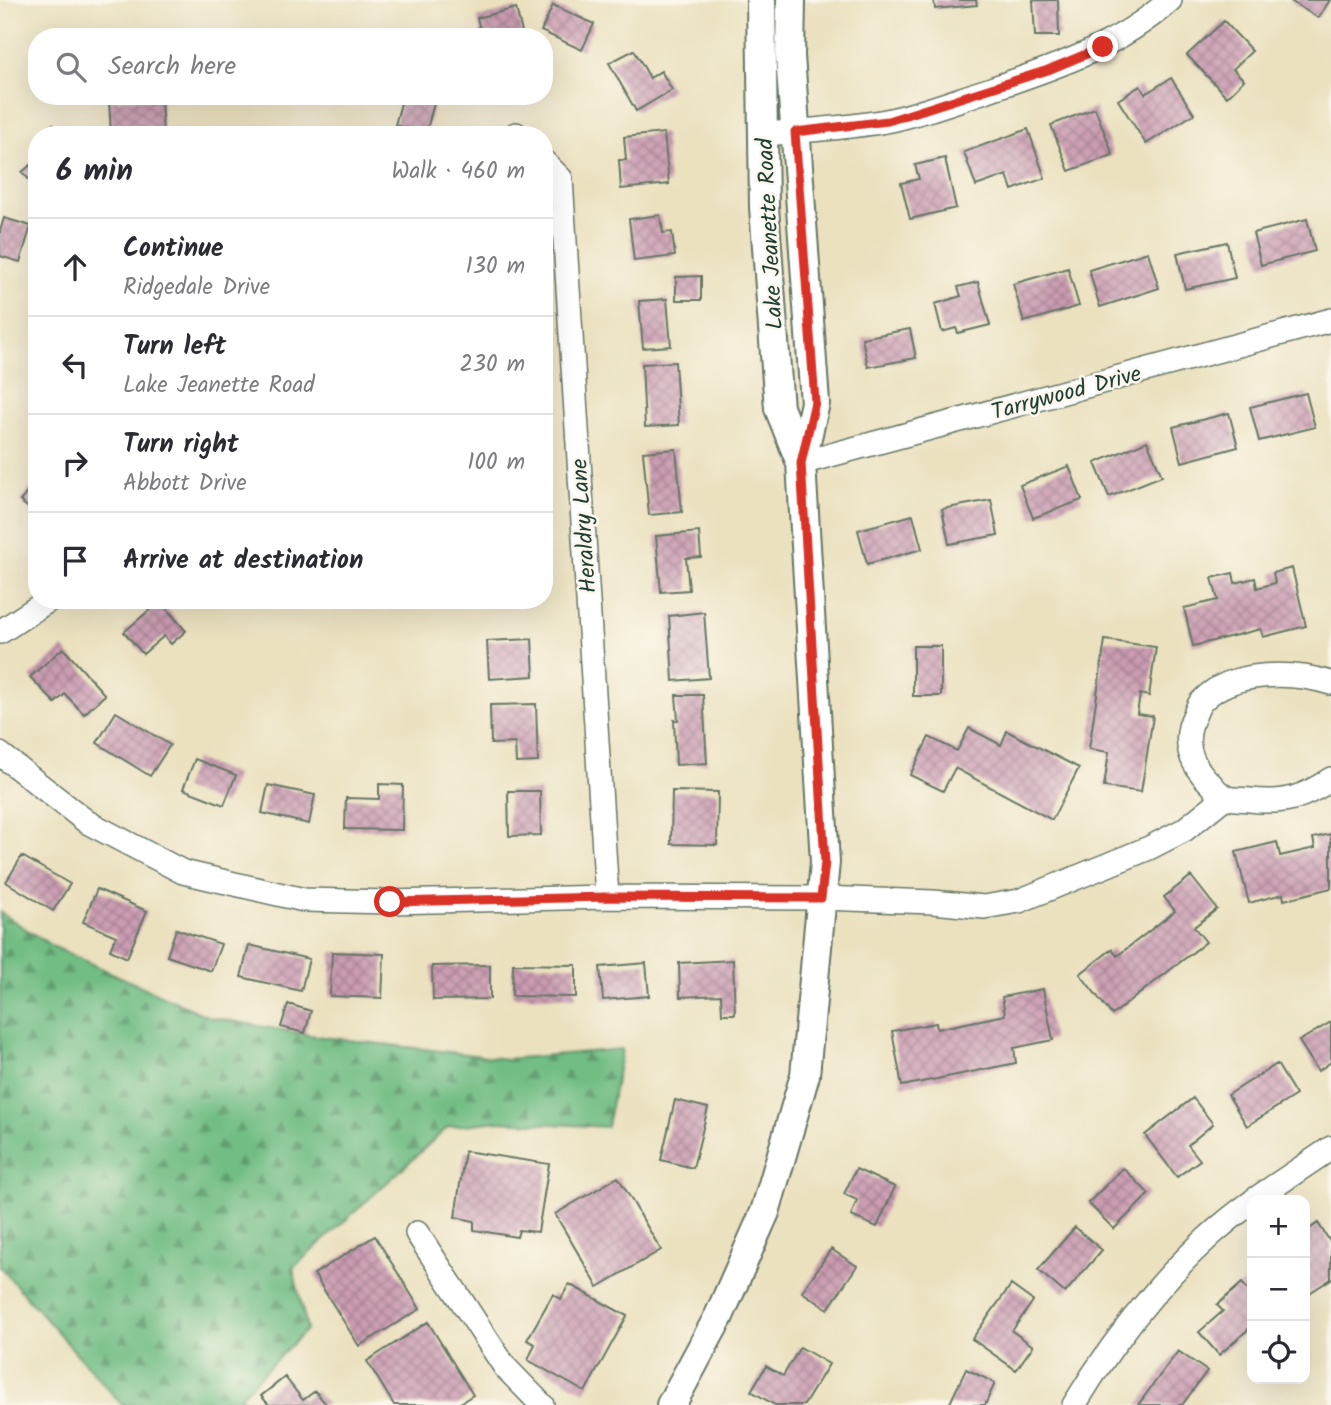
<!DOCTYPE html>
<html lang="en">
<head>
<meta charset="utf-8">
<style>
	:root { --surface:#fff; --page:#f7f7f7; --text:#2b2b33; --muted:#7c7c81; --line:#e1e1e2 }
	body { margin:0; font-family:Kalam,sans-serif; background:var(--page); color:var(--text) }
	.controls { position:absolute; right:21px; bottom:21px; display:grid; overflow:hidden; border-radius:14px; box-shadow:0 7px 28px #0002 }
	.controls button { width:63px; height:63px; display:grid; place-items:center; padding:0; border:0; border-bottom:2px solid var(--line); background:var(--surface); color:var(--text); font:35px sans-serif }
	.stop { position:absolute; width:21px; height:21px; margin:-16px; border:5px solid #d93025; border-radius:50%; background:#fff }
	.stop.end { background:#d93025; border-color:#fff; box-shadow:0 2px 7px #0008 }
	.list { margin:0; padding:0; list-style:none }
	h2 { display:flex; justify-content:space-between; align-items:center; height:91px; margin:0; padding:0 28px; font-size:30px }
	h2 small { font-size:23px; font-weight:400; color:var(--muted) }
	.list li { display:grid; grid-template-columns:46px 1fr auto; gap:21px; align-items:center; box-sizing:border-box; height:98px; padding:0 28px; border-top:2px solid var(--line) }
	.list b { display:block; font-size:26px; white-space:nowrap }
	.list p { margin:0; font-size:23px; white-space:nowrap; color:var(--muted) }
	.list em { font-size:23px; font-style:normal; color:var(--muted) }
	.icon { flex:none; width:38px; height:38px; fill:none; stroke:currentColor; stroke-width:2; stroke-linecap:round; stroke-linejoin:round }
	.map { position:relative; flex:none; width:1331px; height:1405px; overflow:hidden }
	.search { position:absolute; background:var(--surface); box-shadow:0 7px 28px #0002; left:28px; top:28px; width:525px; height:77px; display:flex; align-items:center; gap:18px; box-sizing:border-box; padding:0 24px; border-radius:28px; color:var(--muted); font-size:26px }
	.panel { position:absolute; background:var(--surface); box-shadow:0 7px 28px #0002; left:28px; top:126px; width:525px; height:483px; border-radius:28px }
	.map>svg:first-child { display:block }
	.forest { fill:url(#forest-firs); stroke:#487d5c; stroke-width:2 }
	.building { fill:url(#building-cross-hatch) }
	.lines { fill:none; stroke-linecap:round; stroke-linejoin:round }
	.minor-casing { stroke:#667665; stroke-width:26 }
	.tertiary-casing { stroke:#667665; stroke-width:32 }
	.minor { stroke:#fff; stroke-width:23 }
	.tertiary { stroke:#fff; stroke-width:28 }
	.route { stroke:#d93025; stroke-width:9 }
	.labels { text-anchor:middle; stroke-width:5; stroke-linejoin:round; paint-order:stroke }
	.street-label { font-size:23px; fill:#1f3d34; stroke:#fbf7ec }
</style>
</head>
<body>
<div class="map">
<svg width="1331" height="1405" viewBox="0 0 1331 1405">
	<defs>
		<pattern id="forest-firs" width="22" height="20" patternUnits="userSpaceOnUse" patternTransform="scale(1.75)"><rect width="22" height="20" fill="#72bd84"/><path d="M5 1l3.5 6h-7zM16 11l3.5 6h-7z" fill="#5d9b6d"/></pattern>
		<pattern id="building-cross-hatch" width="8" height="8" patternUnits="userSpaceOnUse" patternTransform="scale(1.75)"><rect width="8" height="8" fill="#cb9cb2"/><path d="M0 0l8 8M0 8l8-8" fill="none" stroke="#a48092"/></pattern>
	</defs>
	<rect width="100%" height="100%" fill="#fbf7ec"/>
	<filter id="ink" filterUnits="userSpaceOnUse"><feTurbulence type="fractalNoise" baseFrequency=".0143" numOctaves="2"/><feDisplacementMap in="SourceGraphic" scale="14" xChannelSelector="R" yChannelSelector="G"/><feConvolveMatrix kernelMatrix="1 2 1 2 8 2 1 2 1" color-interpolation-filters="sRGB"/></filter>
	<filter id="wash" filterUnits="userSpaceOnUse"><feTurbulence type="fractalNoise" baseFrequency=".00686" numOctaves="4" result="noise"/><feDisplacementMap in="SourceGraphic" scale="28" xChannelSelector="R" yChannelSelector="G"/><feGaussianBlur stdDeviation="1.57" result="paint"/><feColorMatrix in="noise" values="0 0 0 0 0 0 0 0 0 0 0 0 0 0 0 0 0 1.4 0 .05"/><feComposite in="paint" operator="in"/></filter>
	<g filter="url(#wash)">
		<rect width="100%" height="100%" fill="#ebe1bf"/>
		<path class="forest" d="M 0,912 L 52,946 L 209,1017 L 315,1036 L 507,1059 L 622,1049 L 607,1127 L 498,1121 L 448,1127 L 293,1268 L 307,1329 L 240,1396 L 248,1405 L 122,1405 L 0,1267 Z"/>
		<g id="blocks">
			<path class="building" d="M 934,0 L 976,0 L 977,5 L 935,9 Z
				M 1033,0 L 1058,0 L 1059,36 L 1035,36 Z
				M 1289,0 L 1330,0 L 1318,18 Z
				M 553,5 L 594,24 L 582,50 L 541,31 Z
				M 516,8 L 523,36 L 482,37 L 477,18 Z
				M 1224,21 L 1252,51 L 1233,69 L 1244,80 L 1227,97 L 1187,55 Z
				M 634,50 L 650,78 L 661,71 L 672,90 L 636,111 L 609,63 Z
				M 1171,78 L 1194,114 L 1146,144 L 1118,100 L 1140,86 L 1145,94 Z
				M 403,96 L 436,96 L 426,133 L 395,125 Z
				M 161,97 L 163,135 L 111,135 L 109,100 Z
				M 1095,108 L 1113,155 L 1069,171 L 1051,125 Z
				M 53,124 L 63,135 L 40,135 Z
				M 1028,129 L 1045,178 L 1012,190 L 1007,175 L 976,186 L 964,152 Z
				M 664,133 L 669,184 L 621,189 L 619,160 L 626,160 L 624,137 Z
				M 945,158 L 956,208 L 910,219 L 901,183 L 919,179 L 915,165 Z
				M 37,160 L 37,188 L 22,172 Z
				M 660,215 L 663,233 L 672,232 L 675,256 L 634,261 L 629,219 Z
				M 4,218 L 31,226 L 20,262 L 0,256 L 0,231 Z
				M 1307,219 L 1315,251 L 1261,265 L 1253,233 Z
				M 1227,242 L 1235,278 L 1185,289 L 1177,253 Z
				M 1148,252 L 1159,288 L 1100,307 L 1089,270 Z
				M 1068,268 L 1079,306 L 1024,322 L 1013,284 Z
				M 701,276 L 701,300 L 676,300 L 676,277 Z
				M 978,282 L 990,325 L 958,333 L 956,328 L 942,332 L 935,304 L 961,296 L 958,287 Z
				M 667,299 L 671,346 L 643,348 L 639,301 Z
				M 910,329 L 916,358 L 868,367 L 862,338 Z
				M 675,362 L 679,425 L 645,427 L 642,364 Z
				M 1306,393 L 1315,427 L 1259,441 L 1250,407 Z
				M 1229,413 L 1238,447 L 1182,462 L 1173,427 Z
				M 1147,441 L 1162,476 L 1109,497 L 1095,463 Z
				M 676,449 L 682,512 L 649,515 L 643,452 Z
				M 1069,466 L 1082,500 L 1033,518 L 1020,485 Z
				M 37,481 L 37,515 L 20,501 Z
				M 991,500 L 998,535 L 949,544 L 942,509 Z
				M 913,515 L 922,549 L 867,564 L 858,530 Z
				M 699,532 L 701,557 L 686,558 L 689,590 L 661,592 L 656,536 Z
				M 1292,568 L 1306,626 L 1263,637 L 1261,629 L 1193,646 L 1184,608 L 1218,600 L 1212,578 L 1233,573 L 1235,583 L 1255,578 L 1257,588 L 1275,583 L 1273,573 Z
				M 160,601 L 186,631 L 171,644 L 164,636 L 143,654 L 124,632 Z
				M 704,612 L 709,678 L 673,681 L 669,616 Z
				M 532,639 L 534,676 L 489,679 L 487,641 Z
				M 1105,640 L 1156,647 L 1149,696 L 1140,694 L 1137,714 L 1153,716 L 1141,792 L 1104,787 L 1109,752 L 1089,749 Z
				M 913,646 L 941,646 L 941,696 L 913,696 Z
				M 63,648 L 105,695 L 84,714 L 65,694 L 55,703 L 30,677 Z
				M 676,695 L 703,695 L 707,763 L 676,765 L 674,720 L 678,720 Z
				M 536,704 L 538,762 L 516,763 L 515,743 L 491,744 L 490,705 Z
				M 116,712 L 170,745 L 150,776 L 97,743 Z
				M 969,728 L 1001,745 L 1007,731 L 1079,768 L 1052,820 L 955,768 L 943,791 L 910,775 L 929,737 L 957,751 Z
				M 195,759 L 236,775 L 224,805 L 183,789 Z
				M 379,784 L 403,785 L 402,830 L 345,829 L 346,798 L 379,799 Z
				M 268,785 L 315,795 L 309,824 L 262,813 Z
				M 508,791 L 540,791 L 541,835 L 509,836 Z
				M 672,791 L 718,792 L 717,845 L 671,844 Z
				M 1331,834 L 1331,888 L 1284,900 L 1283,894 L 1249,903 L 1236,852 L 1277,842 L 1280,856 L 1315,848 L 1313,838 Z
				M 22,856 L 70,884 L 53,911 L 6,882 Z
				M 1191,876 L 1217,909 L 1194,927 L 1206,942 L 1112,1015 L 1080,974 L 1112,949 L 1117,956 L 1175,911 L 1164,897 Z
				M 97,889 L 147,911 L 127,958 L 110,950 L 116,936 L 83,922 Z
				M 176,929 L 221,944 L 211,971 L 167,956 Z
				M 249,945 L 309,959 L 301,991 L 241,977 Z
				M 332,952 L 384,954 L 382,998 L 330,996 Z
				M 733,960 L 735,1014 L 722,1014 L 721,995 L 680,997 L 679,963 Z
				M 646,963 L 649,996 L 603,1000 L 600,967 Z
				M 513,964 L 576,965 L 576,997 L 512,996 Z
				M 490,965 L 490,999 L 433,1000 L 432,966 Z
				M 1043,989 L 1053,1040 L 1014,1048 L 1016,1063 L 902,1086 L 892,1031 L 936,1023 L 937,1029 L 1005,1015 L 1002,997 Z
				M 288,1004 L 311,1011 L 305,1033 L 281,1027 Z
				M 1331,1022 L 1331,1062 L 1318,1071 L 1299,1041 Z
				M 1277,1064 L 1296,1095 L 1247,1126 L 1228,1095 Z
				M 1193,1098 L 1213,1124 L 1188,1145 L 1200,1160 L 1177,1177 L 1145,1135 Z
				M 675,1100 L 708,1108 L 693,1168 L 661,1160 Z
				M 465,1151 L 549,1164 L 538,1232 L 519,1230 L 517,1237 L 474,1230 L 474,1221 L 455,1217 Z
				M 1123,1168 L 1149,1194 L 1114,1229 L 1088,1203 Z
				M 856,1169 L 895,1187 L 877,1227 L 851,1216 L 857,1200 L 844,1194 Z
				M 618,1177 L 661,1250 L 598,1287 L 555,1214 Z
				M 1318,1223 L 1331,1243 L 1331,1279 L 1305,1296 L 1305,1258 L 1307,1256 L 1305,1252 L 1305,1232 Z
				M 1075,1227 L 1102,1250 L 1065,1293 L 1038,1270 Z
				M 375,1236 L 420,1309 L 359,1346 L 314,1274 Z
				M 831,1249 L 857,1266 L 828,1309 L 802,1292 Z
				M 1242,1283 L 1252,1295 L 1252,1326 L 1219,1355 L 1199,1332 L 1223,1311 L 1217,1305 Z
				M 569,1284 L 627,1316 L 585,1392 L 528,1360 L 535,1344 L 527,1340 L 553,1294 L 561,1299 Z
				M 1011,1285 L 1033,1301 L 1012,1331 L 1033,1346 L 1016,1370 L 972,1339 Z
				M 428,1322 L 473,1395 L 457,1405 L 394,1405 L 367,1361 Z
				M 800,1347 L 829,1364 L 804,1405 L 775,1405 L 751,1391 L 766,1366 L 783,1376 Z
				M 1178,1351 L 1207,1371 L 1182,1405 L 1138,1405 Z
				M 966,1369 L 995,1383 L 985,1405 L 949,1405 Z
				M 285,1377 L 303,1400 L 315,1391 L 327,1405 L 269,1405 L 261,1396 Z"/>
		</g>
	</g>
	<g filter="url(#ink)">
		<use href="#blocks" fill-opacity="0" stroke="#667665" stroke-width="2"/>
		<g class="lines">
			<g class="minor-casing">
				<path id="minor" d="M 516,134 L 517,135
					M 764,134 C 804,131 846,128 886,121 C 917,115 949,103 979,93 C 1047,70 1116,49 1170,0
					M 544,162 L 561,179 L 607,897
					M 801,463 L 1331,320
					M 0,632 L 49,600
					M 1331,683 C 1294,672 1233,669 1203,700 C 1199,703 1197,709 1195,714 C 1181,741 1191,766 1212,785 C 1215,789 1220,794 1224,796 C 1230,800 1242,799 1250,800 C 1284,804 1303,798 1331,779
					M 0,754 L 87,822 L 183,872 L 304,900 L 390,902 L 607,897 L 821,898 L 933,902 L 984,907 L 1019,901 L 1149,848 L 1184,830 L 1225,797
					M 1254,1200 L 1331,1148
					M 417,1233 L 505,1367 L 542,1405
					M 1074,1405 C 1118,1332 1182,1251 1252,1202"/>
			</g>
			<g class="tertiary-casing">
				<path id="tertiary" d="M 761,0 L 764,207 L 779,408 L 801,463
					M 671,1405 L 719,1316 L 765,1212 L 805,1075 L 825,862 L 801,463 L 815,403 L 790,56 L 791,0"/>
			</g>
			<use href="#minor" class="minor"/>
			<use href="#tertiary" class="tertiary"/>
		</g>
	</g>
	<g class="lines" filter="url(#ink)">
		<path class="route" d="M 390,902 L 607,897 L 821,898 L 825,862 L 801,463 L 815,402 L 795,132 L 888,121 L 1048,70 L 1103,47"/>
	</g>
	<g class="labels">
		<g class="street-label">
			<text transform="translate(769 234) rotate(-93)" y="8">Lake Jeanette Road</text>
			<text transform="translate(1066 392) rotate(-15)" y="8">Tarrywood Drive</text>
			<text transform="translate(583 526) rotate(-94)" y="8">Heraldry Lane</text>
		</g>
	</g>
</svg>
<div class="controls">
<button>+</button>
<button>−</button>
<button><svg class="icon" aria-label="locate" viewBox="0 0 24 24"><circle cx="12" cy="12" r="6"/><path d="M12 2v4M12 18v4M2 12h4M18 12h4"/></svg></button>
</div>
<div class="stop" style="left:390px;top:902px"></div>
<div class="stop end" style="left:1103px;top:47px"></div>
<div class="search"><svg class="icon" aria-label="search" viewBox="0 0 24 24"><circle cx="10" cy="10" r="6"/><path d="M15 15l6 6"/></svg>Search here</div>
<section class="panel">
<h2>6 min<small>Walk · 460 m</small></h2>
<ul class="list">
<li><svg class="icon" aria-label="ahead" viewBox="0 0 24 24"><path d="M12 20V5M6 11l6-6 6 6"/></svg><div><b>Continue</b><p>Ridgedale Drive</p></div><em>130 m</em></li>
<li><svg class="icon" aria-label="left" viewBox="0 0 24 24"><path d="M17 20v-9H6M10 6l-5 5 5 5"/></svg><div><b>Turn left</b><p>Lake Jeanette Road</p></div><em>230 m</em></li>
<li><svg class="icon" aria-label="right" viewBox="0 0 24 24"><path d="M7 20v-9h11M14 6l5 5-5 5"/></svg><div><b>Turn right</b><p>Abbott Drive</p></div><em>100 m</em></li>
<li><svg class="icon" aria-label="arrive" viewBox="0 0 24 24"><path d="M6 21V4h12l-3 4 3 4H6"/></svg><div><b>Arrive at destination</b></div></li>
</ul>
</section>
</div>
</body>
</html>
